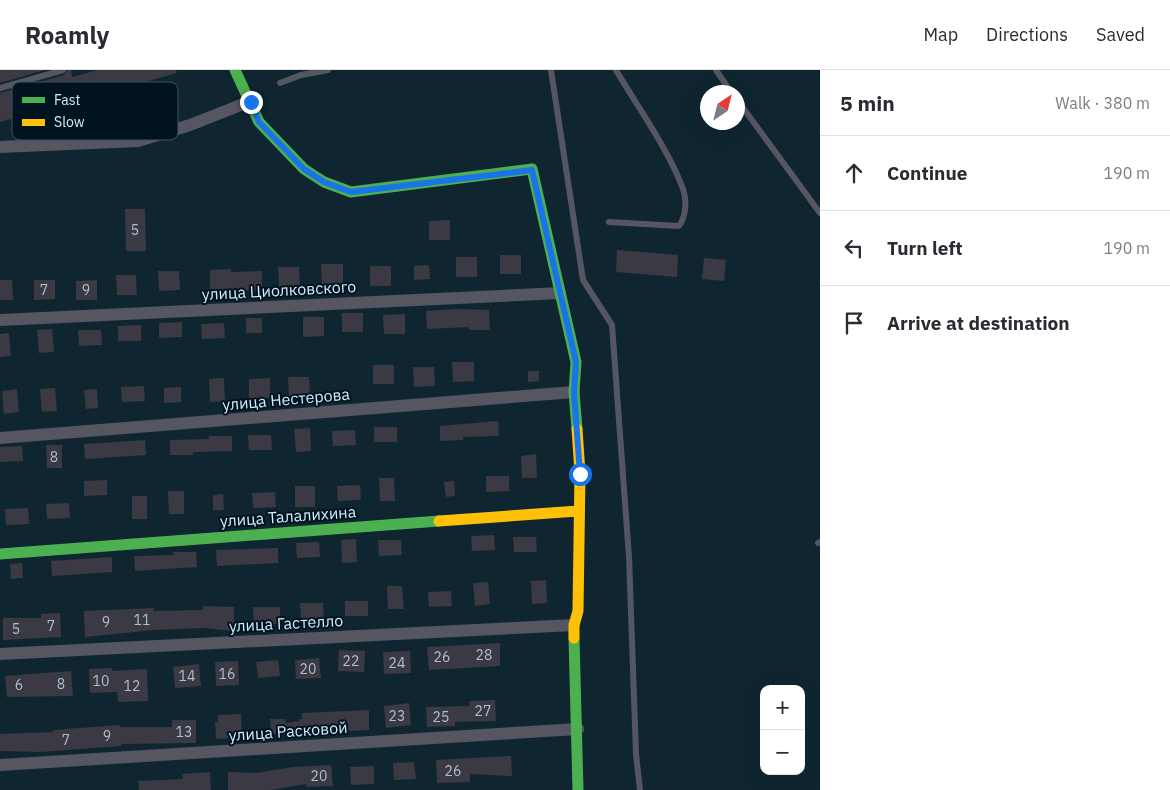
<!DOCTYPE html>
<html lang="en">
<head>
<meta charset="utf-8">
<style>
	:root { --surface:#fff; --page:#f7f7f7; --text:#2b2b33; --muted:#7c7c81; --line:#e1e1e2 }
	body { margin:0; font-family:"IBM Plex Sans",sans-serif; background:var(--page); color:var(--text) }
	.controls { position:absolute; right:15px; bottom:15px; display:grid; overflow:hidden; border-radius:10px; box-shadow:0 5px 20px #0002 }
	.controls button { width:45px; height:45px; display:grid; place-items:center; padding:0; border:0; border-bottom:1px solid var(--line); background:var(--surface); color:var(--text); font:25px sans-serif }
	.compass { position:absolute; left:700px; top:15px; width:45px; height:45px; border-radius:50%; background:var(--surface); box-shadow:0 5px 20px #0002; rotate:35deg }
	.stop { position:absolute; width:15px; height:15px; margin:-11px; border:4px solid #1a73e8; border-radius:50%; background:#fff }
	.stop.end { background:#1a73e8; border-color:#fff; box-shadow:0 1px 5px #0008 }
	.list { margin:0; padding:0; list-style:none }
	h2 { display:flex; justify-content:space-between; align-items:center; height:65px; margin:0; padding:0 20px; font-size:21px }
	h2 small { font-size:16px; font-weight:400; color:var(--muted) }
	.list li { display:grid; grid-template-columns:32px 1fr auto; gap:15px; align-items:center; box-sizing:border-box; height:75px; padding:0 20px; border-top:1px solid var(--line) }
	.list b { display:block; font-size:19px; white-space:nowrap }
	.list em { font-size:16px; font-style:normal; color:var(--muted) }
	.icon { flex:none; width:28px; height:28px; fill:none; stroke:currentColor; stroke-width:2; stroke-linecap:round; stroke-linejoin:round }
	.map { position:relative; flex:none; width:820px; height:720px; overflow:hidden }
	header { display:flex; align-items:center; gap:30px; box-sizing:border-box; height:70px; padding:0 25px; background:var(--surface); border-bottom:1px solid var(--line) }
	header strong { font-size:24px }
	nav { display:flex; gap:28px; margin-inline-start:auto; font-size:18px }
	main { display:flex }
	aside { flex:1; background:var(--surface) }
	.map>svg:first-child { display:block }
	.building { fill:#3b3943 }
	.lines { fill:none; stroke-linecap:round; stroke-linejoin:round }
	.lane { stroke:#565663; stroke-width:6 }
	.street { stroke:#565663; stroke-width:12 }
	.fast { stroke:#4caf50; stroke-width:11 }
	.slow { stroke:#ffc107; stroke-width:11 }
	.route { stroke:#1a73e8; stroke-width:6 }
	.labels { text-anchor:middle; stroke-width:4; stroke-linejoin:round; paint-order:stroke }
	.number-label { font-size:14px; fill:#acc0cf }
	.street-label { font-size:16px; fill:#d1edfe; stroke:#00131f }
	.key { fill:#00131f; stroke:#3f5462; stroke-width:1 }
	.key-label { font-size:14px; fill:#d1edfe }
</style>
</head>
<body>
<header>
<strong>Roamly</strong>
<nav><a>Map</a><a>Directions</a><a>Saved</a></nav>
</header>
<main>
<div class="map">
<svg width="820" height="720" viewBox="0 0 820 720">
	<rect width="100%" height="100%" fill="#0f2631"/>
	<path class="building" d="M 0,0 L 45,0 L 0,13 Z
		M 68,0 L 71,0 L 72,7 L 98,0 L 176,0 L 177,3 L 0,52 L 0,23 L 64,5 Z
		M 176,26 L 179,37 L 100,53 L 98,42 Z
		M 125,139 L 145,139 L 146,181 L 126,181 Z
		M 450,150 L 450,170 L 429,170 L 429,151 Z
		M 617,180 L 678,185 L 677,207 L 616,202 Z
		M 500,185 L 521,185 L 521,204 L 500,204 Z
		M 456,187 L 477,187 L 477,207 L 456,207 Z
		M 704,188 L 726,190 L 724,211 L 702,209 Z
		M 321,194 L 343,194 L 343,213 L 322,214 Z
		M 429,195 L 430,209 L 414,210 L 414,196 Z
		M 370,196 L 391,196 L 391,216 L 370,216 Z
		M 278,197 L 299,197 L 300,216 L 279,217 Z
		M 231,199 L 231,202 L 262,201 L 262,221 L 210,219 L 210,200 Z
		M 158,201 L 179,201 L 180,220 L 159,221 Z
		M 116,205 L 136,205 L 137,225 L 117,225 Z
		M 0,210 L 12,210 L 13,230 L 0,230 Z
		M 34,210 L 55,210 L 55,229 L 34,230 Z
		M 97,210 L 97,230 L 76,230 L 76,211 Z
		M 457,239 L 489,240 L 490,260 L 469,260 L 469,257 L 427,259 L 426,241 Z
		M 342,243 L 363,243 L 363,262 L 342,262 Z
		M 405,244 L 405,264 L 384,264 L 383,245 Z
		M 303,247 L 324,247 L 324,266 L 303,267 Z
		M 246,248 L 262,248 L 262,263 L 246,263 Z
		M 182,252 L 182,267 L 159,268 L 159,253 Z
		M 224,253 L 225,268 L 202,269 L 201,254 Z
		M 141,255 L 141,271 L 118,271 L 118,256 Z
		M 52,259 L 54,282 L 39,283 L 37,260 Z
		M 78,260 L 101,260 L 102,275 L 79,276 Z
		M 9,263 L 11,286 L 0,287 L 0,264 Z
		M 452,292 L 474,292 L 474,311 L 453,312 Z
		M 373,295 L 394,295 L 394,314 L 373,314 Z
		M 413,297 L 434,297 L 435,316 L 414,317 Z
		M 528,301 L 539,301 L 539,311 L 528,312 Z
		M 288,307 L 309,307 L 310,326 L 289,327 Z
		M 224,308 L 225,331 L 210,332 L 209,309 Z
		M 270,308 L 270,328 L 249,328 L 249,309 Z
		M 144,316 L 145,331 L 122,332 L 121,317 Z
		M 181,317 L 181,332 L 164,333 L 164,318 Z
		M 55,318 L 57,341 L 42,342 L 40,319 Z
		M 17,319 L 19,342 L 4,344 L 2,321 Z
		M 97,319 L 98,338 L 86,339 L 84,320 Z
		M 498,351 L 499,366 L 463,367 L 463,370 L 440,371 L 440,356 Z
		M 374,357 L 397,357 L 397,372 L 374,372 Z
		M 310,358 L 311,381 L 296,382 L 294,359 Z
		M 355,360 L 356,375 L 333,376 L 332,361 Z
		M 248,365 L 271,365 L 272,380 L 249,380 Z
		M 209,366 L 232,366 L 232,381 L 193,382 L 193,385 L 170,385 L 170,370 L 209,369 Z
		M 145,370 L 146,385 L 85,389 L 84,374 Z
		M 46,375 L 62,375 L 62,398 L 47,398 Z
		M 22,376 L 23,391 L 0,392 L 0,377 Z
		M 536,384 L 537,408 L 522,408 L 521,386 Z
		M 486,406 L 509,406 L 509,421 L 486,422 Z
		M 379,408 L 394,408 L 395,431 L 380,431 Z
		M 107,410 L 107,425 L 84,426 L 84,411 Z
		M 454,411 L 455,426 L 446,427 L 444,412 Z
		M 360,415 L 361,430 L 338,431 L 337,416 Z
		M 295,416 L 315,416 L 315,437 L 295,437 Z
		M 168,421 L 184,421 L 184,444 L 169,444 Z
		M 275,422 L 276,437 L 253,438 L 252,423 Z
		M 223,424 L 224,440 L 213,440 L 213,425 Z
		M 132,426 L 147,426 L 147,449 L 132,449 Z
		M 69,433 L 70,448 L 47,449 L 46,434 Z
		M 28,438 L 29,454 L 6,455 L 5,439 Z
		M 494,465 L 495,480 L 472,481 L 471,466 Z
		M 513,467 L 536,467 L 537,482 L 514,482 Z
		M 356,469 L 357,492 L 342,493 L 341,470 Z
		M 378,470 L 401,470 L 402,485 L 379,486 Z
		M 319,472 L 320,487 L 297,488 L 296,473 Z
		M 278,478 L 278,493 L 217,496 L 216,480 Z
		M 173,482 L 196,482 L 197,497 L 135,501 L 134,486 L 173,485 Z
		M 112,487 L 112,502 L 52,506 L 51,491 Z
		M 22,493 L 23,508 L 11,509 L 10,494 Z
		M 546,510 L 547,533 L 532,534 L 531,511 Z
		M 488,512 L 490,534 L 475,536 L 473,513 Z
		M 387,516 L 402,516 L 404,539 L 388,539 Z
		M 451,521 L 452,536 L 429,537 L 428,522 Z
		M 345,531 L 368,531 L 368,546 L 345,546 Z
		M 300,533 L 323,533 L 324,548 L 301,549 Z
		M 203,536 L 234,537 L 234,561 L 203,558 L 155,560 L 85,567 L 84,541 L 154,538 L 154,541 L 203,540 Z
		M 253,537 L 280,537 L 280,554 L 254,554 Z
		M 60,543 L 61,567 L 3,570 L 3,548 L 41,548 L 41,544 Z
		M 500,573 L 500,596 L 429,600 L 427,577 Z
		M 339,580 L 365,581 L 364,602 L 338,601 Z
		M 410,581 L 411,603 L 384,604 L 383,582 Z
		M 319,588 L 321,608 L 296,609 L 295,590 Z
		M 278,590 L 280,606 L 258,608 L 256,592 Z
		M 238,591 L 239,615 L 216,616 L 215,592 Z
		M 199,594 L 201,616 L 175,618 L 173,597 Z
		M 112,598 L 112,601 L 147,599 L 148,631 L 118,632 L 117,622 L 90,623 L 89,599 Z
		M 71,601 L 73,626 L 7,627 L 5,606 Z
		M 495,630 L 496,651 L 455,652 L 455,656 L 427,657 L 426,637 L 470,636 L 469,631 Z
		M 409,633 L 411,655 L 386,658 L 384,636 Z
		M 369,640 L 369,660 L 271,664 L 270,649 L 285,649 L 286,653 L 299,651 L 299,649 L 302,649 L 302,643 Z
		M 241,644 L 242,668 L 216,669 L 215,652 L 218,652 L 218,645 Z
		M 172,650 L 196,650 L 196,673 L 121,674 L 121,676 L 41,682 L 0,681 L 0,664 L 53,662 L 53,660 L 120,655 L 120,657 L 172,657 Z
		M 511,686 L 512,706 L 470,704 L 470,712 L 437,713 L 436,690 Z
		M 414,692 L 416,709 L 394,710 L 393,693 Z
		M 331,695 L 333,716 L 307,717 L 306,714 L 271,720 L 228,720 L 228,702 L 256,703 L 293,697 Z
		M 374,696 L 374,714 L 351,715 L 350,697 Z
		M 210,702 L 211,720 L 139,720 L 138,711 L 183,709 L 182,704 Z"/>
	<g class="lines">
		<path class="lane" d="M 551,0 L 583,210 L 612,255 L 629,487 L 636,684 L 640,720
			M 716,0 L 731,22
			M 280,13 L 301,5 L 328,0
			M 0,18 L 63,0
			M 738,31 L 820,143
			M 609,152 L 679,156 C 686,147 687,130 683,119 C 669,80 637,36 616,0
			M 818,473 L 820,472"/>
		<path class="street" d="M 0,77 L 138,71 L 190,55 L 251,31
			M 0,250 L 560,223
			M 0,368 L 574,322
			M 0,584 L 574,555
			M 0,695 L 578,659"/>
		<path class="fast" d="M 235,0 L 259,52 L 304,99 L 324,112 L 351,122 L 532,99 L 576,292 L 574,322 L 577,359
			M 0,484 L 439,451
			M 574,568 L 578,720"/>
		<path class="slow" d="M 439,451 L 578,441
			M 574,568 L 574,555 L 578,541 L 580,403 L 577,359"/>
	</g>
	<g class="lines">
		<path class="route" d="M 251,32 L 259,52 L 304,99 L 324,112 L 351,122 L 532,100 L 576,292 L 574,322 L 580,404"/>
	</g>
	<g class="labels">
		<g class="number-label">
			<text x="135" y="165">5</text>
			<text x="44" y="225">7</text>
			<text x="86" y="225">9</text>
			<text x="54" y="392">8</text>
			<text x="142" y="555">11</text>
			<text x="106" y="557">9</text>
			<text x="51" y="561">7</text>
			<text x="16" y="564">5</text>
			<text x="484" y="590">28</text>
			<text x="442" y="592">26</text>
			<text x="351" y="596">22</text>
			<text x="397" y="598">24</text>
			<text x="308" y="604">20</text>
			<text x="227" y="609">16</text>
			<text x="187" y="611">14</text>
			<text x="101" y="616">10</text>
			<text x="61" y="619">8</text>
			<text x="19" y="620">6</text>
			<text x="132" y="621">12</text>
			<text x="483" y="646">27</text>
			<text x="397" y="651">23</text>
			<text x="441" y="652">25</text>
			<text x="184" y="667">13</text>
			<text x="107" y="671">9</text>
			<text x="66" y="675">7</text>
			<text x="453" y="706">26</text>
			<text x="319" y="711">20</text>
		</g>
		<g class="street-label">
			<text transform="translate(279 220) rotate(-3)" y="6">улица Циолковского</text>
			<text transform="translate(286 329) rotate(-5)" y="6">улица Нестерова</text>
			<text transform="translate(288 446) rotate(-4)" y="6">улица Талалихина</text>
			<text transform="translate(286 553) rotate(-3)" y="6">улица Гастелло</text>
			<text transform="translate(288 661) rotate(-4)" y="6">улица Расковой</text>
		</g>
	</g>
	<rect x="12" y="12" width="166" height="58" rx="8" class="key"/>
	<rect x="22" y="27" width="23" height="6" fill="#4caf50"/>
	<rect x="22" y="49" width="23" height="7" fill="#ffc107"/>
	<g class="key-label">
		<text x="54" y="35">Fast</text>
		<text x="54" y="57">Slow</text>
	</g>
</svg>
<div class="controls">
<button>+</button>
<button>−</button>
</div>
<svg class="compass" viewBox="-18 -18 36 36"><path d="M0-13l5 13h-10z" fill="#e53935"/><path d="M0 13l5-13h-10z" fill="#7c7c81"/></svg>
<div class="stop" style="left:580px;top:404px"></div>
<div class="stop end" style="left:251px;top:32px"></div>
</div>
<aside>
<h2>5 min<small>Walk · 380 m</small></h2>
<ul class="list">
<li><svg class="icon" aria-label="ahead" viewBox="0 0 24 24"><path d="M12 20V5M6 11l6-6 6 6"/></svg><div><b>Continue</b></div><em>190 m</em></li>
<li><svg class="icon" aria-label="left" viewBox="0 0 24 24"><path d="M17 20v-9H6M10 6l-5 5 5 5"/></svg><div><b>Turn left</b></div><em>190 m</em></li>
<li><svg class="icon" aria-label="arrive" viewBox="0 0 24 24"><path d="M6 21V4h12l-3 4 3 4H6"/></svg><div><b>Arrive at destination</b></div></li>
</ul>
</aside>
</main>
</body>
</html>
